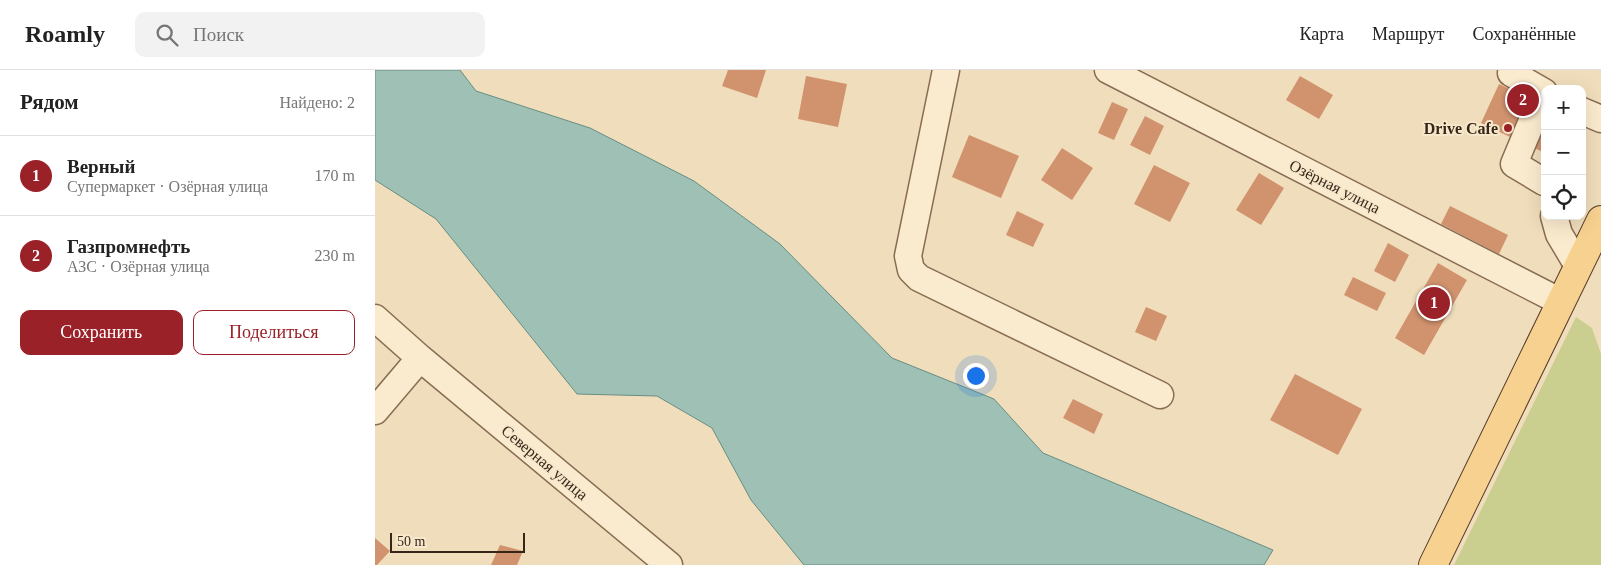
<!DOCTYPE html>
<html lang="ru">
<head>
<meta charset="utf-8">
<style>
	:root { --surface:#fff; --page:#f2f2f2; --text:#222; --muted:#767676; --line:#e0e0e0; --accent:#9a2128 }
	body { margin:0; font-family:"Times New Roman",serif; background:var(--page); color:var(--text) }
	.controls { position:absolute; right:15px; top:15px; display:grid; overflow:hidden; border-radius:10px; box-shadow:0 5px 20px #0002 }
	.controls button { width:45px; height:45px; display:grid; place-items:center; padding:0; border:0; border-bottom:1px solid var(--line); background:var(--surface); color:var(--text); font:25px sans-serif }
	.scale { position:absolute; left:15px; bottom:12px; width:135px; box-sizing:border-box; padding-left:5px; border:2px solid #36261a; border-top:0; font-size:14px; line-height:18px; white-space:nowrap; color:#36261a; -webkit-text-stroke:4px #f7e8cb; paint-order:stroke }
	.you { position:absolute; left:600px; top:305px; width:18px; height:18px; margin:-12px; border:4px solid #fff; border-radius:50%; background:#1a73e8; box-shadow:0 0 0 8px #1a73e833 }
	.badge { display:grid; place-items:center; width:32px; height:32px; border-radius:50%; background:var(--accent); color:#fff; font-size:16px; font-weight:700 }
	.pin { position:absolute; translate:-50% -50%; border:2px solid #fff; box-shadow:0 1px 5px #0006 }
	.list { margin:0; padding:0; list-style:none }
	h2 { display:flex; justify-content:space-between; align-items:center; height:65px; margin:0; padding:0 20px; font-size:21px }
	h2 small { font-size:16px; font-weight:400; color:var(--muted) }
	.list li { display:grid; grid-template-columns:32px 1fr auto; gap:15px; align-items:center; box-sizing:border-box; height:80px; padding:0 20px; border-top:1px solid var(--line) }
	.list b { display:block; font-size:19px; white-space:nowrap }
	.list p { margin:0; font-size:16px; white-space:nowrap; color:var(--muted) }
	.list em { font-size:16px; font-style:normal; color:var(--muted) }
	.actions { display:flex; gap:10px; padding:15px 20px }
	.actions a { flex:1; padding:11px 0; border:1px solid var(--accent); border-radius:10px; text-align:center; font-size:18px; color:var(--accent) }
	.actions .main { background:var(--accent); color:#fff }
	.icon { flex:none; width:28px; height:28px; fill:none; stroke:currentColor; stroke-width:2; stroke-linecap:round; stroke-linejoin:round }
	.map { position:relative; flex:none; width:1226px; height:495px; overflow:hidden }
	header { display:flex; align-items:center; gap:30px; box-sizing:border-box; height:70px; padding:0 25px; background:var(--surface); border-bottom:1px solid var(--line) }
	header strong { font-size:24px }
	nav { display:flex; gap:28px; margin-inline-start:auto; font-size:18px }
	.search { width:350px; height:45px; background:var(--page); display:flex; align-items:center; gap:12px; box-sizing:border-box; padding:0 18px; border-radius:10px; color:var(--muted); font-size:19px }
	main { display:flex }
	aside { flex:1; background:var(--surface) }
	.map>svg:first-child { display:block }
	.green { fill:#cace8f }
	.water { fill:#9fc0b5; stroke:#678e82 }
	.building { fill:#d1926e }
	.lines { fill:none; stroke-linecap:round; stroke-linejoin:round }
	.minor-casing { stroke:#886d54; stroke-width:29 }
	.major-casing { stroke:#553b29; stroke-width:30 }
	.minor { stroke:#fbebce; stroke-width:26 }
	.major { stroke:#f7d18f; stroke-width:28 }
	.poi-dot { fill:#9a2128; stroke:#f7e8cb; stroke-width:2 }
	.labels { text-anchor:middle; stroke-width:4; stroke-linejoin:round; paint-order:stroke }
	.poi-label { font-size:16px; font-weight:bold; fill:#36261a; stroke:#f7e8cb; text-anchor:end }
	.street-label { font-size:16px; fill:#36261a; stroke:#f7e8cb }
</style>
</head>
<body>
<header>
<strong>Roamly</strong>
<div class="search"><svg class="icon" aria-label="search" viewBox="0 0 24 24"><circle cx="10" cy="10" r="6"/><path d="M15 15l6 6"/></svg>Поиск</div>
<nav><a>Карта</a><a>Маршрут</a><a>Сохранённые</a></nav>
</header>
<main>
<aside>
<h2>Рядом<small>Найдено: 2</small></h2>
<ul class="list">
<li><span class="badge">1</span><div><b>Верный</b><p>Супермаркет · Озёрная улица</p></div><em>170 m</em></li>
<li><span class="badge">2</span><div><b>Газпромнефть</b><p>АЗС · Озёрная улица</p></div><em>230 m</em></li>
</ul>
<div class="actions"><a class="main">Сохранить</a><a>Поделиться</a></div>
</aside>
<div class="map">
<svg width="1226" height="495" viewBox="0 0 1226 495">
	<rect width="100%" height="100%" fill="#f0ddbb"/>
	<path class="green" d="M 1201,247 L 1217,258 L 1226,284 L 1226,495 L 1079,495 Z"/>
	<path class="water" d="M 0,0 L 85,0 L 101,21 L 215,58 L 319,111 L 405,174 L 517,288 L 619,329 L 668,383 L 898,480 L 889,495 L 429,495 L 376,430 L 337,358 L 282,326 L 202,324 L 61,149 L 0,110 Z"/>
	<path class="building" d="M 353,0 L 391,0 L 382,28 L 347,16 Z
		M 431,6 L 472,14 L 463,57 L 423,49 Z
		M 925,6 L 958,25 L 944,49 L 911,30 Z
		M 1124,14 L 1156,29 L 1137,68 L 1106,53 Z
		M 737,32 L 753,39 L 739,70 L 723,63 Z
		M 1170,43 L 1170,83 L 1155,76 Z
		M 770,46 L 789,56 L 775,85 L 755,75 Z
		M 594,65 L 644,86 L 626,128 L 577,107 Z
		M 687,78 L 718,98 L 697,130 L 666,110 Z
		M 779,95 L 815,113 L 795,152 L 759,134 Z
		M 884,103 L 909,118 L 886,155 L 861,140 Z
		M 1075,136 L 1133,165 L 1124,184 L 1066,154 Z
		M 642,141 L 669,154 L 658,177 L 631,165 Z
		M 1013,173 L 1034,185 L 1020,212 L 999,201 Z
		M 1063,193 L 1092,210 L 1049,285 L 1020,268 Z
		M 978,207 L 1011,223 L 1002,241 L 969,225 Z
		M 771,237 L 792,246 L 781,271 L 760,262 Z
		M 920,304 L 987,339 L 963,385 L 895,350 Z
		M 698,329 L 728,344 L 719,364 L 688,348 Z
		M 0,468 L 15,481 L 2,495 L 0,495 Z
		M 125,475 L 148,481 L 142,495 L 116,495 Z"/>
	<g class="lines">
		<g class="minor-casing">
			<path id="minor" d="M 571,0 L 533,186 L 536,200 L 544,208 L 785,325
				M 733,0 L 1186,232
				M 1137,0 L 1136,3 L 1169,22 L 1139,94 L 1169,112
				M 1207,41 L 1226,49
				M 1179,146 L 1184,164 L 1203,196
				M 0,248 L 45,288 L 294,495
				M 0,341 L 45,288"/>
		</g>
		<g class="major-casing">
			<path id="major" d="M 1058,495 L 1226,150"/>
		</g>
		<use href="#minor" class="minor"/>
		<use href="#major" class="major"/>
	</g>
	<circle class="poi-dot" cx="1133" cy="58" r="5"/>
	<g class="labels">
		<g class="poi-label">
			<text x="1123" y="64">Drive Cafe</text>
		</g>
		<g class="street-label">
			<text transform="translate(960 116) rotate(27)" y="6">Озёрная улица</text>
			<text transform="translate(170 392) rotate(40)" y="6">Северная улица</text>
		</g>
	</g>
</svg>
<div class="controls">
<button>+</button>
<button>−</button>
<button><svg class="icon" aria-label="locate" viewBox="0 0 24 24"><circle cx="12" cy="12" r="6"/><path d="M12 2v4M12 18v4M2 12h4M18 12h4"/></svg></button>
</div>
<div class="scale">50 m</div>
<div class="you"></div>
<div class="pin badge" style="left:1059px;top:233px">1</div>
<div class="pin badge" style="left:1148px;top:30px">2</div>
</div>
</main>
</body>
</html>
